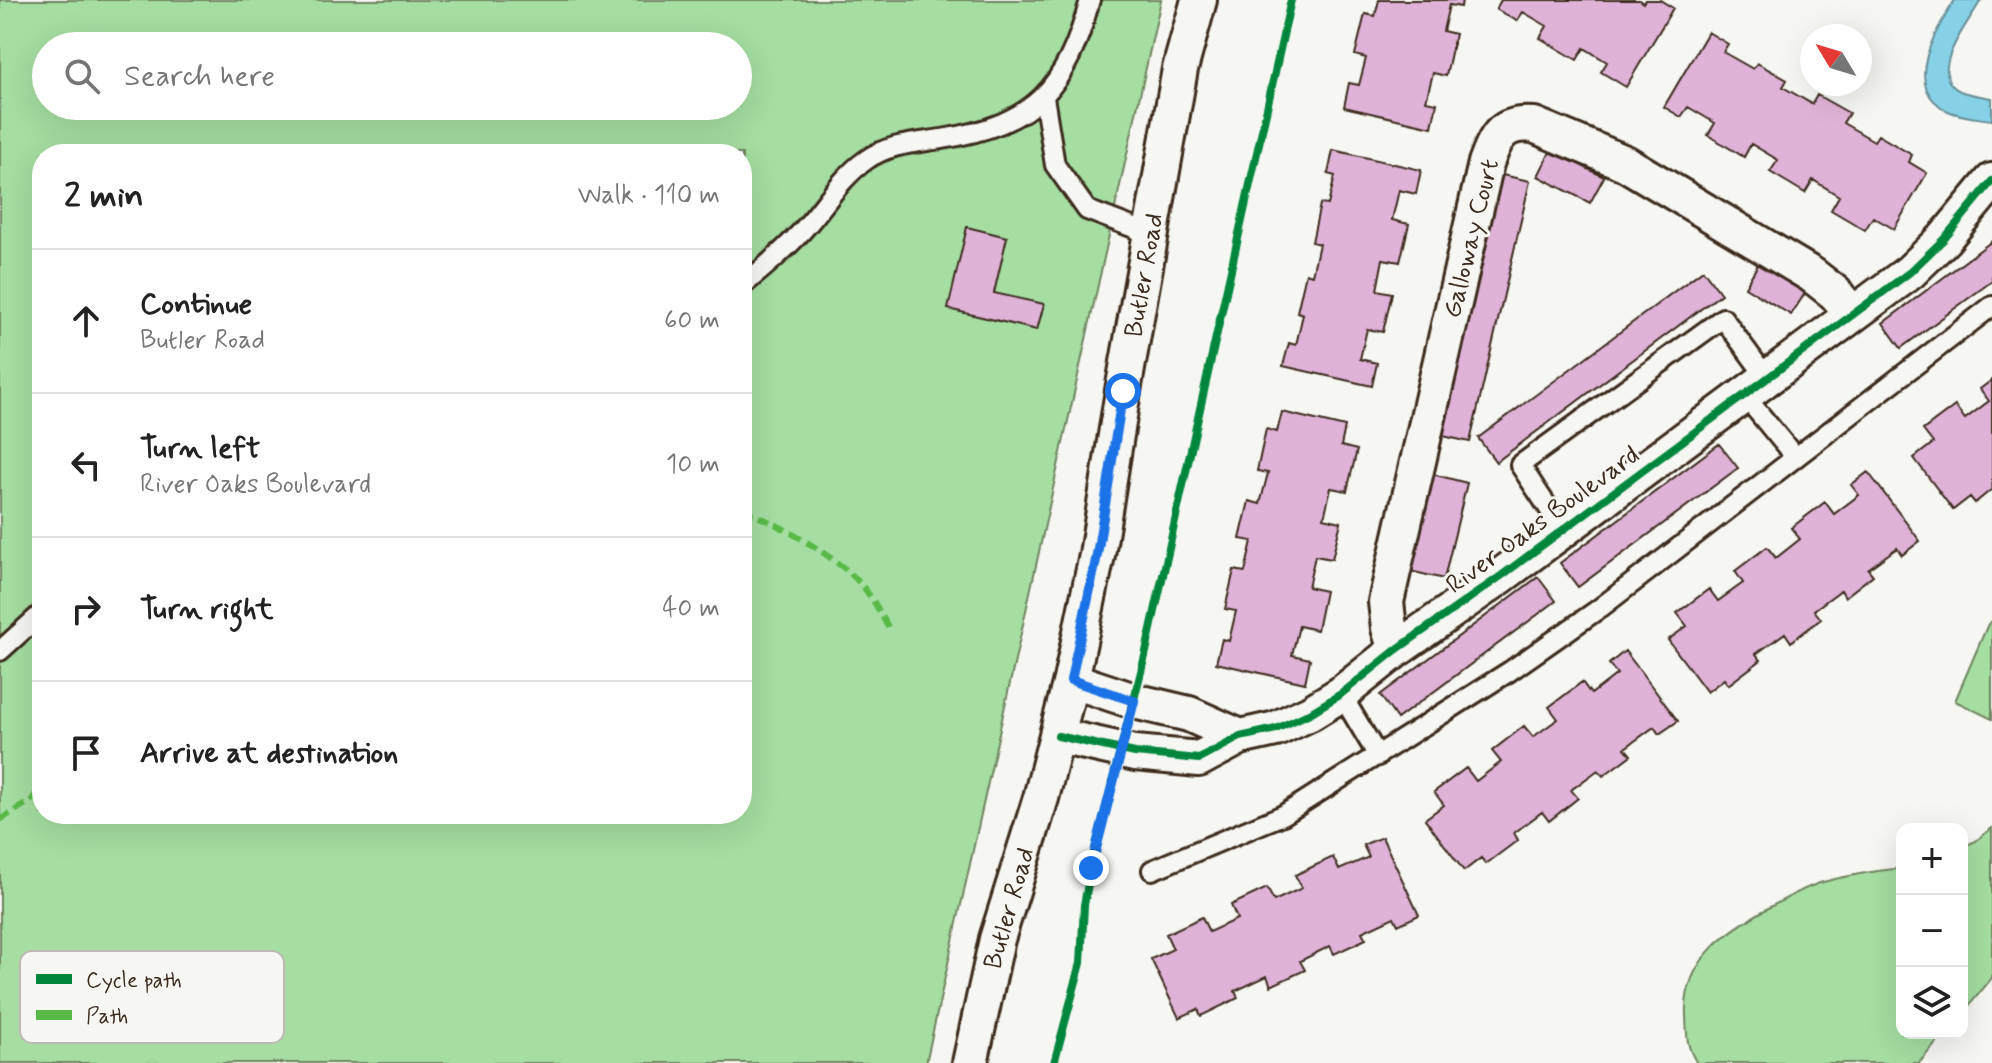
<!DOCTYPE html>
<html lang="en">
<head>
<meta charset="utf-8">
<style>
	:root { --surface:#fff; --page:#f2f2f2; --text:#222; --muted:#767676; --line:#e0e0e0 }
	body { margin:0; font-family:Mynerve,sans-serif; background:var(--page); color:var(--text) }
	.controls { position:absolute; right:24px; bottom:24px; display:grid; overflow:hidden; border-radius:16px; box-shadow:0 8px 32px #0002 }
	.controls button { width:72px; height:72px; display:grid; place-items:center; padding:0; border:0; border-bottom:2px solid var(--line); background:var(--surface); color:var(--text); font:40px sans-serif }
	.compass { position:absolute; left:1800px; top:24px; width:72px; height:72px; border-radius:50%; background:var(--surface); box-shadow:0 8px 32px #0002; rotate:308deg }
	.stop { position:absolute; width:24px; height:24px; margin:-18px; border:6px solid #1a73e8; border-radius:50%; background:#fff }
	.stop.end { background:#1a73e8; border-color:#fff; box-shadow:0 2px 8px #0008 }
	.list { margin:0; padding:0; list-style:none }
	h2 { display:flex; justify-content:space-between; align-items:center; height:104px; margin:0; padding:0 32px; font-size:34px }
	h2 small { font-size:26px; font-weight:400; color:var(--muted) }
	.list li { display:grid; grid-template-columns:52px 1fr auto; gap:24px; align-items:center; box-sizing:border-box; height:144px; padding:0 32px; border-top:2px solid var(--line) }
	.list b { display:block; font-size:30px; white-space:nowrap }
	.list p { margin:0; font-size:26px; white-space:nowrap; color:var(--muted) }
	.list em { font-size:26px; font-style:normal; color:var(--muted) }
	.icon { flex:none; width:44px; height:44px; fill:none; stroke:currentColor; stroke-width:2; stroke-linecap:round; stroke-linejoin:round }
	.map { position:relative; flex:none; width:1992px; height:1063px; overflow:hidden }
	.search { position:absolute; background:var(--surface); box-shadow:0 8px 32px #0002; left:32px; top:32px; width:720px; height:88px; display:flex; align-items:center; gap:20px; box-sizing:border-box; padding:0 28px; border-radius:44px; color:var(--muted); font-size:30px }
	.panel { position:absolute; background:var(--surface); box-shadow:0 8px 32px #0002; left:32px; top:144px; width:720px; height:680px; border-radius:32px }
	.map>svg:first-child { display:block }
	.green { fill:#a5dda2; stroke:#708460; stroke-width:2; fill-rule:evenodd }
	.water { fill:#86d1e6; stroke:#688e96; stroke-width:2 }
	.building { fill:#dfb3d7; stroke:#3b2a1e; stroke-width:2 }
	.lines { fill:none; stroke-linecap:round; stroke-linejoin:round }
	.lane-casing { stroke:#3b2a1e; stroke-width:24 }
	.street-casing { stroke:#3b2a1e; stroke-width:40 }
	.lane { stroke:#f6f6f2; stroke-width:18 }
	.street { stroke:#f6f6f2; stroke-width:34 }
	.quiet { stroke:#58b947; stroke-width:6; stroke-dasharray:12 6; stroke-linecap:butt }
	.cycleway-casing { stroke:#f6f6f2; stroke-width:13 }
	.cycleway { stroke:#00873e; stroke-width:8 }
	.route { stroke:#1a73e8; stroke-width:10 }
	.labels { text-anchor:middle; stroke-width:6; stroke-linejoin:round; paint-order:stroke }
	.street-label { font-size:26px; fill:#3b2a1e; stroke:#f6f6f2 }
	.key { fill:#f6f6f2; stroke:#beb9b2; stroke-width:2 }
	.key-label { font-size:22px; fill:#3b2a1e }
</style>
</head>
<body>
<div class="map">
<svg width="1992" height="1063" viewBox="0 0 1992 1063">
	<rect width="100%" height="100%" fill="#f6f6f2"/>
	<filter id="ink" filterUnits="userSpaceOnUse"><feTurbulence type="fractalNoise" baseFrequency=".0125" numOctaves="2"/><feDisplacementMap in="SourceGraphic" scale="16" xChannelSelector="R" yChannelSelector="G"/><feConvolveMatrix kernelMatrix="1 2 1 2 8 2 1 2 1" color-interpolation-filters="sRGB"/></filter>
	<g filter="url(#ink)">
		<path class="green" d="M 0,0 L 1161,0 L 926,1063 L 0,1063 ZM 46,46 L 738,46 L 738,106 L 46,106 ZM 42,154 L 742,154 L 742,814 L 42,814 Z
			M 1992,621 L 1992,719 L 1955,701 L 1988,624 Z
			M 1992,828 L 1992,978 L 1962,1014 L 1962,847 L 1976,841 Z
			M 1902,868 L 1902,1033 L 1945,1033 L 1919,1063 L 1697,1063 C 1686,1046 1687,1036 1686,1016 C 1683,959 1728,930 1772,906 C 1789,897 1805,887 1823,882 C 1849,875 1875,871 1902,868 Z"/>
		<path class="water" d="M 1955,0 L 1981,0 C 1971,20 1924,74 1960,91 C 1970,95 1982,96 1992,98 L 1992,120 C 1978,118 1961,117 1948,111 C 1900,87 1936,30 1955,0 Z"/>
		<path class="building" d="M 1379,0 L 1462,0 L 1461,7 L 1449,5 L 1443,31 L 1455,34 L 1446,76 L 1433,73 L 1426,101 L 1437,103 L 1432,127 L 1344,107 L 1349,83 L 1359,85 L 1366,58 L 1355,55 L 1365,14 L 1375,16 Z
			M 1501,0 L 1639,0 L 1643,3 L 1645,0 L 1660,0 L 1673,8 L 1626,87 L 1601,72 L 1607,62 L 1584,48 L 1577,60 L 1540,38 L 1547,26 L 1523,12 L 1517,21 L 1496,9 Z
			M 1708,32 L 1728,44 L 1723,52 L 1753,69 L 1757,63 L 1787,80 L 1783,87 L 1812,104 L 1817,95 L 1849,113 L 1843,123 L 1874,141 L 1878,135 L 1912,155 L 1909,162 L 1927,173 L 1894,229 L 1873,217 L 1865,230 L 1831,210 L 1839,196 L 1813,180 L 1805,193 L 1770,172 L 1778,160 L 1751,144 L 1744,157 L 1708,135 L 1715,123 L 1688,107 L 1681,117 L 1664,107 Z
			M 1333,150 L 1421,170 L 1416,194 L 1399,190 L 1392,220 L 1409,224 L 1400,262 L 1383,259 L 1377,290 L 1392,293 L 1383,332 L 1367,329 L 1360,359 L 1377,363 L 1372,386 L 1283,366 L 1289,343 L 1296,345 L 1303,314 L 1297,312 L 1306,273 L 1312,275 L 1319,244 L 1312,242 L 1320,204 L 1328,205 L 1335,176 L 1328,174 Z
			M 1551,150 L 1604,177 L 1590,203 L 1538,176 Z
			M 1502,175 L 1530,181 L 1470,442 L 1443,436 Z
			M 967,227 L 1007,237 L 994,293 L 1044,304 L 1037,330 L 948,309 Z
			M 1992,241 L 1992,281 L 1901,348 L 1883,323 Z
			M 1760,261 L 1807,290 L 1791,315 L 1745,287 Z
			M 1703,270 L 1721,294 L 1496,462 L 1478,438 Z
			M 1992,380 L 1992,489 L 1975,503 L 1970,497 L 1953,510 L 1914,458 L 1933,443 L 1923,430 L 1955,406 L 1965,419 L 1989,401 L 1980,389 Z
			M 1282,412 L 1345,427 L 1341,446 L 1357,450 L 1347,491 L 1331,488 L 1324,518 L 1341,522 L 1332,559 L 1315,556 L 1308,587 L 1325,591 L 1317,630 L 1299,626 L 1292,655 L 1310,659 L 1305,683 L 1216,663 L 1222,639 L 1229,641 L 1236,611 L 1225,609 L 1234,570 L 1245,572 L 1252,541 L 1240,539 L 1249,501 L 1260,504 L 1268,473 L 1257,471 L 1266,429 L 1277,432 Z
			M 1719,444 L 1738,468 L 1578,587 L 1560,563 Z
			M 1868,472 L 1920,541 L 1902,555 L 1897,548 L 1868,569 L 1873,575 L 1845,597 L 1841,590 L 1814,610 L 1821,619 L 1791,642 L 1785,633 L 1756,654 L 1761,660 L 1728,685 L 1724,679 L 1707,692 L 1668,640 L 1687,626 L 1677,613 L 1709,589 L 1718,601 L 1743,583 L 1735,571 L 1767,547 L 1776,558 L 1800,539 L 1791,528 L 1825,502 L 1834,514 L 1859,495 L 1851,485 Z
			M 1432,474 L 1467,483 L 1444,579 L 1410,571 Z
			M 1538,577 L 1556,601 L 1397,719 L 1380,695 Z
			M 1625,651 L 1678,721 L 1659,734 L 1654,727 L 1625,748 L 1631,755 L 1603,776 L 1598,770 L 1571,790 L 1578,798 L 1549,821 L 1542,812 L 1514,833 L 1518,840 L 1486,864 L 1481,858 L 1464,871 L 1425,819 L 1444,805 L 1434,792 L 1466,768 L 1476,781 L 1501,762 L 1492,751 L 1524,726 L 1533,737 L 1558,719 L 1549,707 L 1582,682 L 1591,694 L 1617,674 L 1609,664 Z
			M 1382,837 L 1419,915 L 1398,925 L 1394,917 L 1362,932 L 1366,939 L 1334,954 L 1330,946 L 1300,961 L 1305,970 L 1271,986 L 1267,976 L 1235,991 L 1238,998 L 1201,1016 L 1198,1009 L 1179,1018 L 1151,959 L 1173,949 L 1166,934 L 1202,917 L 1209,932 L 1237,919 L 1231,905 L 1267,888 L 1274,901 L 1302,888 L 1295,875 L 1333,857 L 1339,870 L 1369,857 L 1363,845 Z"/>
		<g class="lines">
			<g class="lane-casing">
				<path id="lane" d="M 1044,97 L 1055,165 L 1087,210 L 1150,234
					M 742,286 C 765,267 790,246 809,223 C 827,202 843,176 866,160 C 888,144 916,143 942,139 C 1035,124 1066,89 1090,0
					M 1744,395 L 1795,457
					M 1563,530 L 1520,465 L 1723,318 L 1767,378
					M 0,651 L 42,613
					M 1341,694 L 1378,756
					M 1152,870 L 1283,815 L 1510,671 L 1600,608 L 1992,306"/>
			</g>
			<g class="street-casing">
				<path id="street" d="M 1396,650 L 1389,628 L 1386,602 L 1486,163 C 1496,136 1502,122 1534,125 L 1625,163 L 1812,275 L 1835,293 L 1853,314
					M 1071,680 L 1134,701 L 1189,714 L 1240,737
					M 1058,736 L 1135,753 L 1199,759 L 1240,737 L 1276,729 L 1310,713 L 1341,694 L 1396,650 L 1501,576 L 1910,272 L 1944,239 L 1992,181
					M 970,1063 L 997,939 L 1041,798 L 1071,680 L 1097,555 L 1123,391 L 1180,69 L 1199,0"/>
			</g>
			<use href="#lane" class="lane"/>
			<use href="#street" class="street"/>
			<path class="quiet" d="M 742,511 C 773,519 828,553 852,575 C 868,590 878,608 888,627
				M 0,820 L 32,800 L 42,784"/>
			<g class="cycleway-casing">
				<path id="cycleway" d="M 1058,736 L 1135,753 L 1199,759 L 1240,737 L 1276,729 L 1310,713 L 1341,694 L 1396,650 L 1501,576 L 1910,272 L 1944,239 L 1992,181
					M 1054,1063 L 1081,963 L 1084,905 L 1091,868 L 1145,656 L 1291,0"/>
			</g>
			<use href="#cycleway" class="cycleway"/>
		</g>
	</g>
	<g class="lines" filter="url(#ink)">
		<path class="route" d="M 1091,868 L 1134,701 L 1071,680 L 1097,555 L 1123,391"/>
	</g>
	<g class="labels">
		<g class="street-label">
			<text transform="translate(1470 238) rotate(-76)" y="9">Galloway Court</text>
			<text transform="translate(1143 275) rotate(-80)" y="9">Butler Road</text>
			<text transform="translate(1542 519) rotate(-36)" y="9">River Oaks Boulevard</text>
			<text transform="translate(1008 908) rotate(-74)" y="9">Butler Road</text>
		</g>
	</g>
	<rect x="20" y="951" width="264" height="92" rx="12" class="key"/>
	<rect x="36" y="974" width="36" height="10" fill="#00873e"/>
	<rect x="36" y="1010" width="36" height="10" fill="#58b947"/>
	<g class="key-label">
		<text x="86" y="987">Cycle path</text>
		<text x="86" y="1023">Path</text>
	</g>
</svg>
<div class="controls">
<button>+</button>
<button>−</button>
<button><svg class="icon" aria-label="layers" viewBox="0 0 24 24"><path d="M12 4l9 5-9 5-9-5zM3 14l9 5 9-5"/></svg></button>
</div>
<svg class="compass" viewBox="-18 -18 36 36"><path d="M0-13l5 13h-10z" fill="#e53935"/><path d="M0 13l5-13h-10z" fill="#767676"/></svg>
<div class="stop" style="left:1123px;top:391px"></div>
<div class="stop end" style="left:1091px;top:868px"></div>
<div class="search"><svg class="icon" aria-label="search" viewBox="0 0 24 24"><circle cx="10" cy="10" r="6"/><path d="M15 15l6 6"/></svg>Search here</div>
<section class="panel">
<h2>2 min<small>Walk · 110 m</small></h2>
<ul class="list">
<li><svg class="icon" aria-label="ahead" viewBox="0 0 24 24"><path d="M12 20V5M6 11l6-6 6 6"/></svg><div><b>Continue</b><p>Butler Road</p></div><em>60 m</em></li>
<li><svg class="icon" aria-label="left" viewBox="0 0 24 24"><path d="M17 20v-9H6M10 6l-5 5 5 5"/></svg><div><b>Turn left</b><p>River Oaks Boulevard</p></div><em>10 m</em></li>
<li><svg class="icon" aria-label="right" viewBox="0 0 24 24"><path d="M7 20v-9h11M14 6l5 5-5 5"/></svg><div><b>Turn right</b></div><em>40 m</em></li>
<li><svg class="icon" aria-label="arrive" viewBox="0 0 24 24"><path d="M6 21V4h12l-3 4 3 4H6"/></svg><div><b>Arrive at destination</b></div></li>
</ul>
</section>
</div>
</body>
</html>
